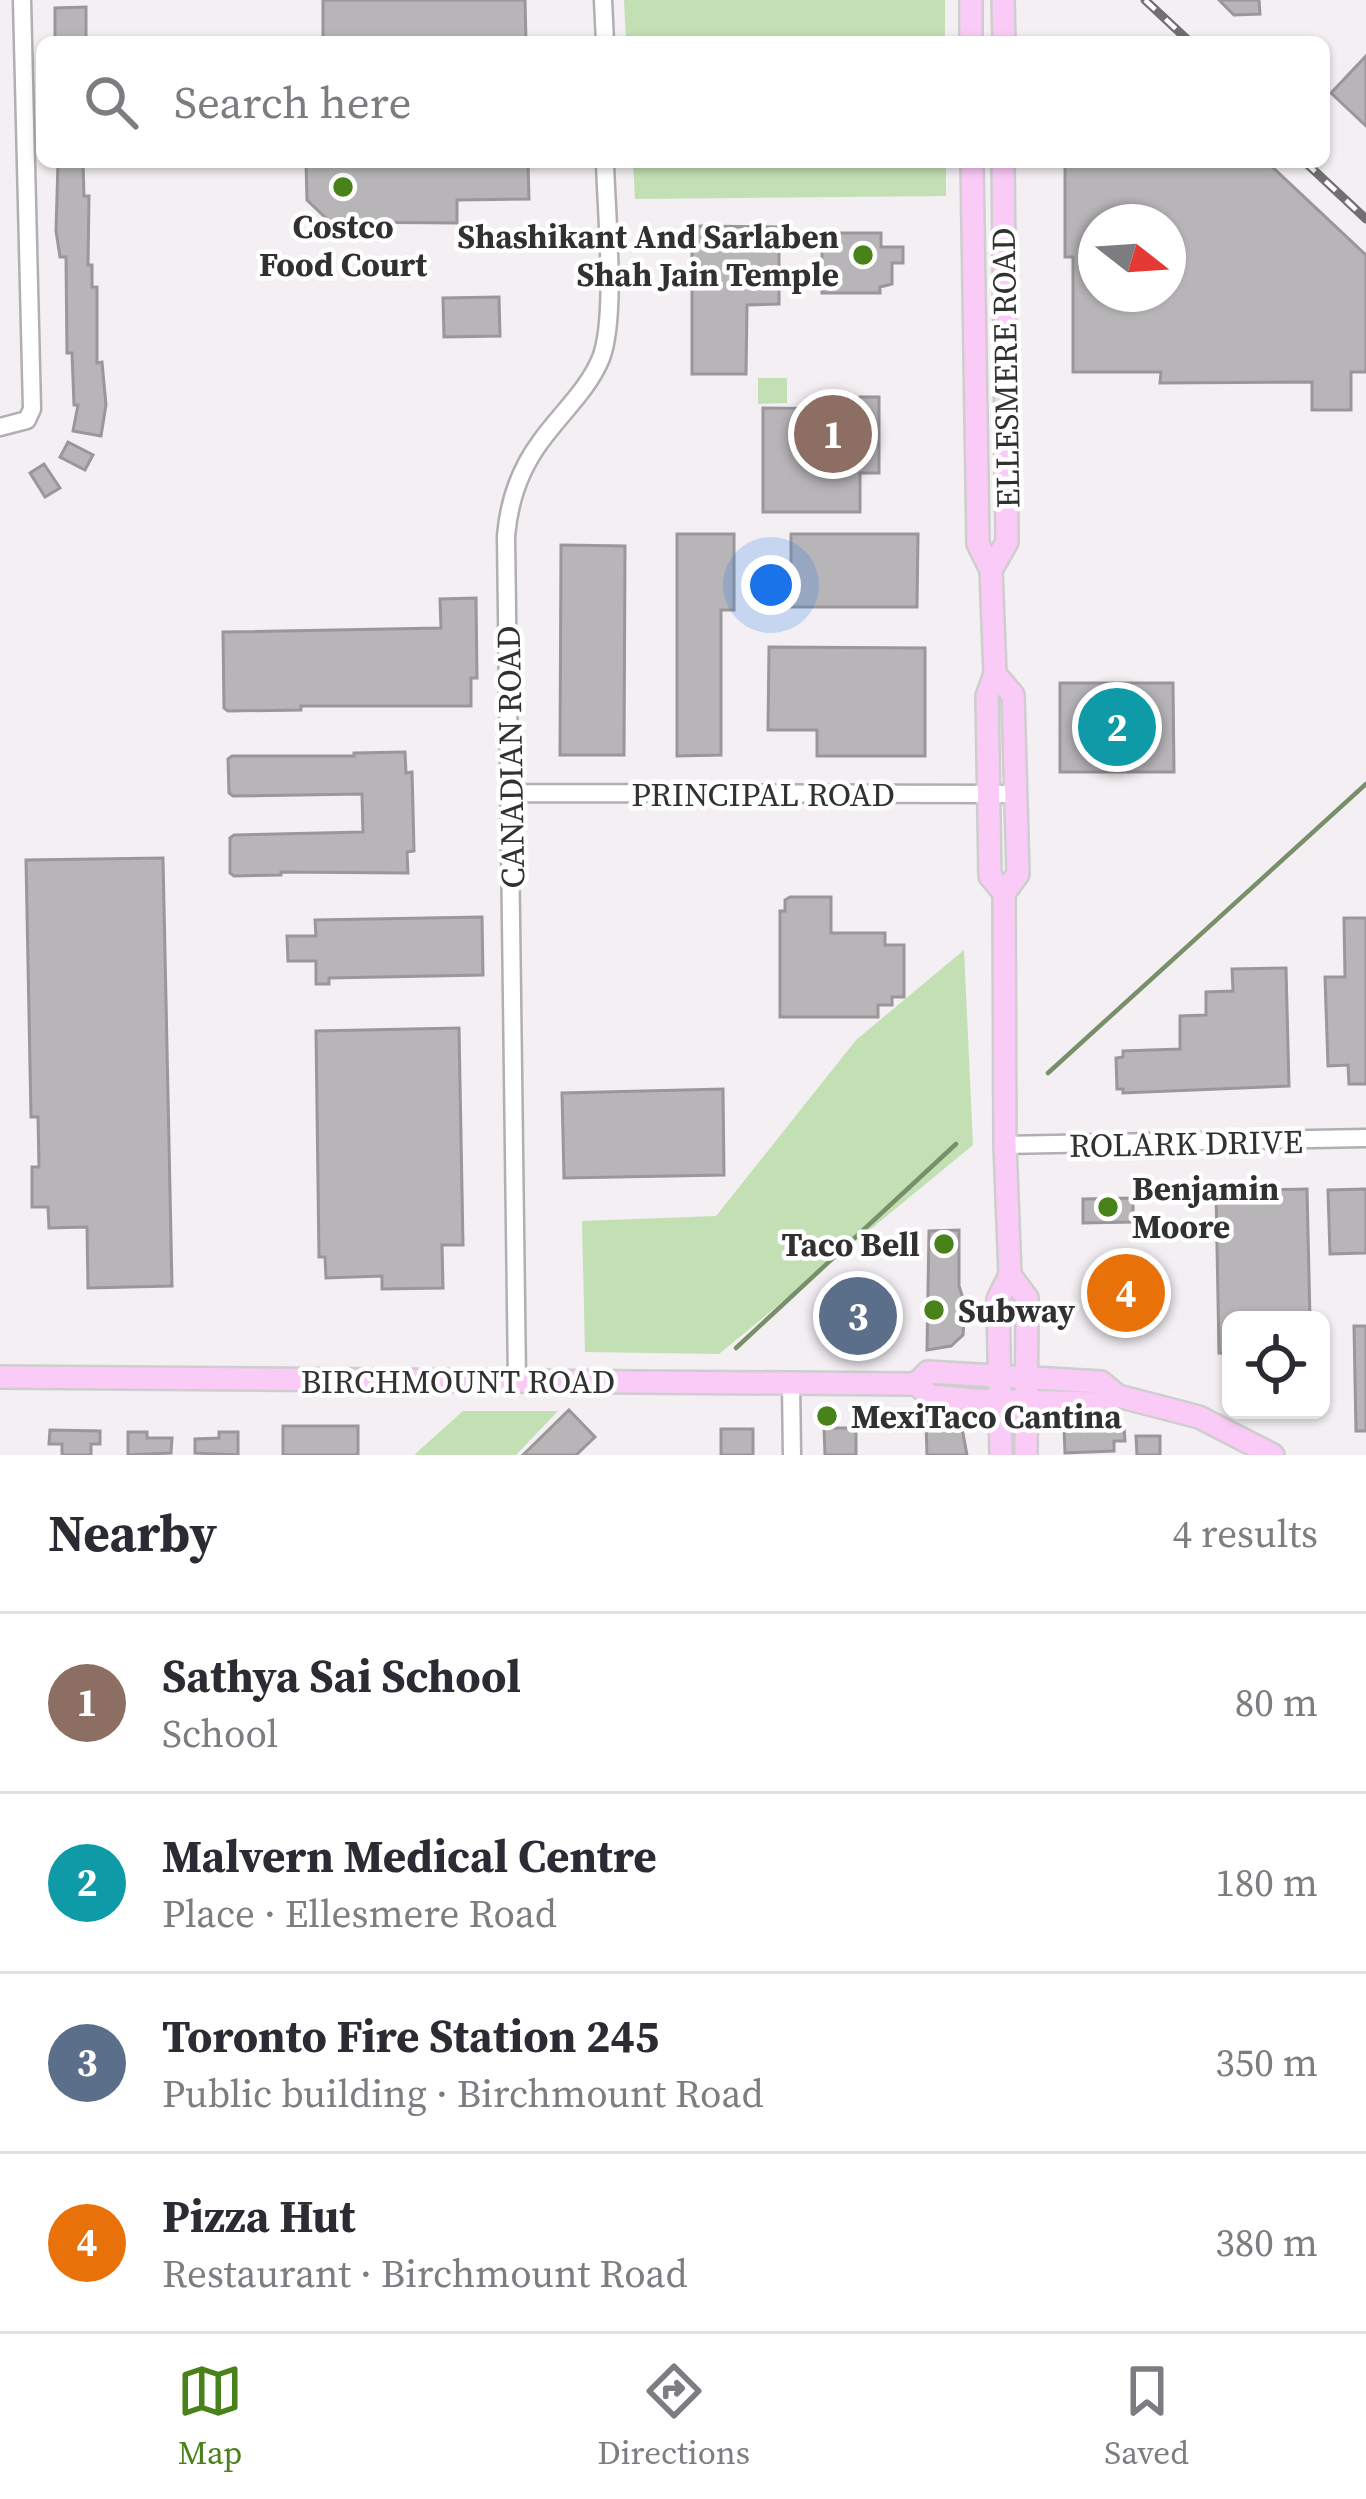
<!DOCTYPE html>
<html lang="en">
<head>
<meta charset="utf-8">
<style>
	:root { --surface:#fff; --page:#f7f7f7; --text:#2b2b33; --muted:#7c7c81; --line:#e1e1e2; --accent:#49811a }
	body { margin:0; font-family:"Source Serif 4",serif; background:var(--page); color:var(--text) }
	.controls { position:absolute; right:36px; bottom:36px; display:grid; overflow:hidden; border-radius:18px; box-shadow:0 3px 9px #0004 }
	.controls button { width:108px; height:108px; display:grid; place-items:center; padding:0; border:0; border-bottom:3px solid var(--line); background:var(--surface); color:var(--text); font:60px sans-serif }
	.compass { position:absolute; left:1078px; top:204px; width:108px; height:108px; border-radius:50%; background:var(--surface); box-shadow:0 3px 9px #0004; rotate:107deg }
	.you { position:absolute; left:771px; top:585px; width:42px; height:42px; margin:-30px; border:9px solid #fff; border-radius:50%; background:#1a73e8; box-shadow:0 0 0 18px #1a73e833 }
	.badge { display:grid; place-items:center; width:78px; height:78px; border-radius:50%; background:var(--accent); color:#fff; font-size:39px; font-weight:700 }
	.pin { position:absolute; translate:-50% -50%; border:6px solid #fff; box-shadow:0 3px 12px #0006 }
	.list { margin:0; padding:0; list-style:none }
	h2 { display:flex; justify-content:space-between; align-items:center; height:156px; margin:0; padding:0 48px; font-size:51px }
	h2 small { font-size:39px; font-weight:400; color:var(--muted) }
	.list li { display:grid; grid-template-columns:78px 1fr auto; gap:36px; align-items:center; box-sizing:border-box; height:180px; padding:0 48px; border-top:3px solid var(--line) }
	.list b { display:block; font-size:45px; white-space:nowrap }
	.list p { margin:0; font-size:39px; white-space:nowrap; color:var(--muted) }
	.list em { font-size:39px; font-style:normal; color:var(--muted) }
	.icon { flex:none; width:66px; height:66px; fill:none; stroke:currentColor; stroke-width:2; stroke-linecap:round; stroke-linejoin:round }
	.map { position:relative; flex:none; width:1366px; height:1455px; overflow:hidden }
	.search { position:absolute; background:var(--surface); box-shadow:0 3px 9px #0004; left:36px; right:36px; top:36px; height:132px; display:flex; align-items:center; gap:30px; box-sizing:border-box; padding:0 42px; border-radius:18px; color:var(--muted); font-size:45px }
	.sheet { height:876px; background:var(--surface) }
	nav { display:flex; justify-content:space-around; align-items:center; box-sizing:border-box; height:168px; border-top:3px solid var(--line); background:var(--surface); font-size:33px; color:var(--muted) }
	nav a { display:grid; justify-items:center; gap:6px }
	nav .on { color:var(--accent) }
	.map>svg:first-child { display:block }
	.green { fill:#c3e0b4 }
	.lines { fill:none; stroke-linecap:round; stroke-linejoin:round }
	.stream { stroke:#78906a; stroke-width:4.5 }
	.building { fill:#b8b5b8; stroke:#9a9699; stroke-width:3; fill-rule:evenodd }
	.minor-casing { stroke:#b2afb2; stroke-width:21 }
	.major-casing { stroke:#cecece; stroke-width:26 }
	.minor { stroke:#fff; stroke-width:16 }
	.major { stroke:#fbcbf7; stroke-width:21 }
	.rail-casing { stroke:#716f71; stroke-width:9 }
	.rail { stroke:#fff; stroke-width:4.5; stroke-dasharray:14; stroke-linecap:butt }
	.poi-dot { fill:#49811a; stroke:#fff; stroke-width:4.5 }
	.labels { text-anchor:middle; stroke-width:9; stroke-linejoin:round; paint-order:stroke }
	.poi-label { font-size:33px; font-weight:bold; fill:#323132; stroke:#fff; text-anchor:start }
	.street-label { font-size:33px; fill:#323132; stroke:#fff }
</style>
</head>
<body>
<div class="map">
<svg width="1366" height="1455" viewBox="0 0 1366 1455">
	<rect width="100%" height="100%" fill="#f3eff3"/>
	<path class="green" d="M 624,0 L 945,0 L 945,42 L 626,42 Z
		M 633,162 L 946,162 L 946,196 L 635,199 Z
		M 758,378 L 787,378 L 787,403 L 758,404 Z
		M 964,950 L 973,1145 L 719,1354 L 585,1352 L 582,1221 L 716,1216 L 856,1040 Z
		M 463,1411 L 558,1411 L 516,1455 L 414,1455 Z"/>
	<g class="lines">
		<path class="stream" d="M 1048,1073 L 1366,784
			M 736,1348 L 956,1144"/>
	</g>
	<path class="building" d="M 323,0 L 525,0 L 526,42 L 323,42 Z
		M 1219,0 L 1259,0 L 1260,14 L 1234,15 Z
		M 86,7 L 86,42 L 55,42 L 55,8 Z
		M 1366,56 L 1366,126 L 1331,93 Z
		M 58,162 L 83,162 L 84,196 L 89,196 L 88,265 L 92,265 L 92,287 L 97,287 L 97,363 L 102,362 L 106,405 L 101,436 L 73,431 L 78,405 L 74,405 L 72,353 L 67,353 L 66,257 L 60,257 L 56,231 Z
		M 306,162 L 528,162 L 529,199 L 457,200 L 457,223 L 330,222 L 307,200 Z
		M 1065,162 L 1267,162 L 1366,255 L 1366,372 L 1351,372 L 1351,410 L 1312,410 L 1312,382 L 1160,383 L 1161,372 L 1073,372 L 1073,257 L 1065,257 ZM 1096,222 L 1168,222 L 1168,294 L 1096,294 Z
		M 692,226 L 779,227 L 779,304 L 747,305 L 746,374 L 692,374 Z
		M 822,233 L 881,233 L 881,247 L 903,247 L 903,263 L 892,263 L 892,284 L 880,287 L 880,293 L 822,293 Z
		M 499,297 L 500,336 L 444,337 L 443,298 Z
		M 860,397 L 879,397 L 879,473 L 860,473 L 860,512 L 763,512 L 763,408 L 859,409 Z
		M 68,442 L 93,455 L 85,470 L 60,457 Z
		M 44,464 L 60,488 L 45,497 L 30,473 Z
		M 677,534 L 734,534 L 734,610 L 721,610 L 721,755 L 677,756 Z
		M 791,534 L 918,534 L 917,607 L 791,607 Z
		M 561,545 L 625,546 L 624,755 L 560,755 Z
		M 476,598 L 477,678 L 471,678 L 471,706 L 301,706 L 301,710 L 228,711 L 224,708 L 223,632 L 441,628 L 440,599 Z
		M 769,647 L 925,648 L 925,756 L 817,756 L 817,730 L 768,730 Z
		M 1060,683 L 1173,683 L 1174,772 L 1060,772 Z
		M 405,752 L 406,773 L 412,772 L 413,809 L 414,851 L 407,852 L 408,873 L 281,872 L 281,875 L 234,876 L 230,873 L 230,838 L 234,835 L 363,832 L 362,794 L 233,796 L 229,793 L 228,759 L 232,756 L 354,756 L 354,753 Z
		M 163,858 L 172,1286 L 88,1288 L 87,1227 L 49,1228 L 48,1207 L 32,1207 L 32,1167 L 39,1167 L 38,1117 L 31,1117 L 26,860 Z
		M 790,897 L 831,897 L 831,933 L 885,933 L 885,945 L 904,945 L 904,997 L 892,997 L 892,1005 L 878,1005 L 878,1017 L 780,1017 L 780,911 L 785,911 L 785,900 Z
		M 482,917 L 483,975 L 329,978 L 329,984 L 316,984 L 316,961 L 288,961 L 287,936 L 316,936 L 315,920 Z
		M 1344,918 L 1366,918 L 1366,1084 L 1349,1084 L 1348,1065 L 1328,1066 L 1325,977 L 1345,977 Z
		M 1286,968 L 1289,1086 L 1123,1093 L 1123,1089 L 1117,1089 L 1116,1058 L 1123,1057 L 1123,1051 L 1180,1049 L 1180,1016 L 1206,1015 L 1206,992 L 1233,991 L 1232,969 Z
		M 459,1028 L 463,1245 L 442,1245 L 443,1288 L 382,1289 L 382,1276 L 326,1278 L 325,1257 L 319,1257 L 316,1031 Z
		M 723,1089 L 724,1175 L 564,1178 L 562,1093 Z
		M 1307,1189 L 1310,1320 L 1231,1320 L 1231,1352 L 1219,1353 L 1216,1191 Z
		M 1366,1189 L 1366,1253 L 1330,1254 L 1328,1190 Z
		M 1133,1198 L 1133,1222 L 1083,1223 L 1083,1199 Z
		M 959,1230 L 959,1286 L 965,1304 L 963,1335 L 951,1346 L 927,1350 L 929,1231 Z
		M 1151,1264 L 1152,1310 L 1101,1311 L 1101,1276 L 1131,1275 L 1131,1265 Z
		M 840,1292 L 876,1292 L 876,1332 L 840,1331 Z
		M 1354,1326 L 1366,1326 L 1366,1431 L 1356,1431 Z
		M 569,1410 L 595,1437 L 576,1455 L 523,1455 Z
		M 932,1418 L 956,1423 L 962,1428 L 967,1455 L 927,1455 L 926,1424 Z
		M 1082,1425 L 1124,1427 L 1125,1441 L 1114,1441 L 1114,1451 L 1065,1453 L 1064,1428 Z
		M 283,1426 L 358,1426 L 358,1455 L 283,1455 Z
		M 824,1428 L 856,1428 L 856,1455 L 825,1455 Z
		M 721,1429 L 753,1429 L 753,1455 L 721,1455 Z
		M 50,1430 L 100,1431 L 100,1444 L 91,1444 L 91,1455 L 62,1455 L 62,1444 L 49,1444 Z
		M 128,1432 L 147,1432 L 147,1438 L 172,1438 L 171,1453 L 128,1455 Z
		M 219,1432 L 238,1432 L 238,1455 L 195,1453 L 195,1439 L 219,1438 Z
		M 1136,1436 L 1160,1436 L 1160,1455 L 1137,1455 Z"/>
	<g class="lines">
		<g class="minor-casing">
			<path id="minor" d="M 603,0 L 605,42
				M 0,427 L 27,420 L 32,409 L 22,0
				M 510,793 L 1015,794
				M 1005,1145 L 1366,1138
				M 517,1381 L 506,536 C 509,501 520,469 541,441 C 561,413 588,390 601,358 C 617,316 606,211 605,162
				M 791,1384 L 792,1455"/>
		</g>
		<g class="major-casing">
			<path id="major" d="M 971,0 L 971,42
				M 1003,0 L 1004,42
				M 972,162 L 978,544 L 991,570 L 995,674 L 987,696 L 990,876 L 1004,893
				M 991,570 L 1007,542 L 1003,162
				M 995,674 L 1013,695 L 1018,874 L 1004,893 L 1005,1145 L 1010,1275 L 998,1299 L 1001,1455
				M 1010,1275 L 1027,1298 L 1026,1455
				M 0,1377 L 908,1384 L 916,1384 L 928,1372 L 1101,1382 L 1118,1396 L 1199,1417 L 1273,1455
				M 916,1384 L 930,1396 L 975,1400 L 1099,1403 L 1118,1396"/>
		</g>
		<use href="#minor" class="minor"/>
		<use href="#major" class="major"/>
		<g class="rail-casing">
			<path id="rail" d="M 1145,0 L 1190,42
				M 1305,162 L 1366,219"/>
		</g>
		<use href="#rail" class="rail"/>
	</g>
	<g class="poi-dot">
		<circle cx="343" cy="187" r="12"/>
		<circle cx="863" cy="255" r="12"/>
		<circle cx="1108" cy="1207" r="12"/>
		<circle cx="944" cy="1244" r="12"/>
		<circle cx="934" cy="1310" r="12"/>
		<circle cx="827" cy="1416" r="12"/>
	</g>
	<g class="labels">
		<g class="poi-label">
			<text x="343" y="238" text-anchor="middle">Costco<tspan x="343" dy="38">Food Court</tspan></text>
			<text x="839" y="248" text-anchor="end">Shashikant And Sarlaben<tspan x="839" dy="38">Shah Jain Temple</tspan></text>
			<text x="1132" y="1200">Benjamin<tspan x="1132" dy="38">Moore</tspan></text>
			<text x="920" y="1256" text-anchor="end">Taco Bell</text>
			<text x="958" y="1322">Subway</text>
			<text x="851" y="1428">MexiTaco Cantina</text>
		</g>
		<g class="street-label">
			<text transform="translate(1005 368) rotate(-91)" y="12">ELLESMERE ROAD</text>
			<text transform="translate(510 757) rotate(-91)" y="12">CANADIAN ROAD</text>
			<text x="763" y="806">PRINCIPAL ROAD</text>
			<text transform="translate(1186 1143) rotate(-1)" y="12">ROLARK DRIVE</text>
			<text x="458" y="1393">BIRCHMOUNT ROAD</text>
		</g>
	</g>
</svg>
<div class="controls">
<button><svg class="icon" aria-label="locate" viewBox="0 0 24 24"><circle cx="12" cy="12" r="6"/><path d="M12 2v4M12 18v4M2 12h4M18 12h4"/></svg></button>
</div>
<svg class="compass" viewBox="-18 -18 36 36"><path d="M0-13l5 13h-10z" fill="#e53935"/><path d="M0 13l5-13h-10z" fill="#7c7c81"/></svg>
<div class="you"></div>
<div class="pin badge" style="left:833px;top:434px;background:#8d6e63">1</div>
<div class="pin badge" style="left:1117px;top:727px;background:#0f9aa8">2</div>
<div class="pin badge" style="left:858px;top:1316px;background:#5c6f8a">3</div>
<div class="pin badge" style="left:1126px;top:1293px;background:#e8710a">4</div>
<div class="search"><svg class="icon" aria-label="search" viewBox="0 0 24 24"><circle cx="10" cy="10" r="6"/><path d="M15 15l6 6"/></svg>Search here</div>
</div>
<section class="sheet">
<h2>Nearby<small>4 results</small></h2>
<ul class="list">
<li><span class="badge" style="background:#8d6e63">1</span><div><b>Sathya Sai School</b><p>School</p></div><em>80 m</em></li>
<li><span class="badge" style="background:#0f9aa8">2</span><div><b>Malvern Medical Centre</b><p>Place · Ellesmere Road</p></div><em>180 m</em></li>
<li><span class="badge" style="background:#5c6f8a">3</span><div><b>Toronto Fire Station 245</b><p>Public building · Birchmount Road</p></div><em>350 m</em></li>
<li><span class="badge" style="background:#e8710a">4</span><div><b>Pizza Hut</b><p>Restaurant · Birchmount Road</p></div><em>380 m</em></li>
</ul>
</section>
<nav>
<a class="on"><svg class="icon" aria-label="map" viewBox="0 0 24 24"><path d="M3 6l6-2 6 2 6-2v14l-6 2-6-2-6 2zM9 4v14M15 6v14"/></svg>Map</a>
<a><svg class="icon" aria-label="directions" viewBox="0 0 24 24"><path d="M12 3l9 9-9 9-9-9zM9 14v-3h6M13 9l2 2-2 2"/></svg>Directions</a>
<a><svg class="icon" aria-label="saved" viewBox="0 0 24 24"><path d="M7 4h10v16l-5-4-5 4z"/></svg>Saved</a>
</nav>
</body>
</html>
